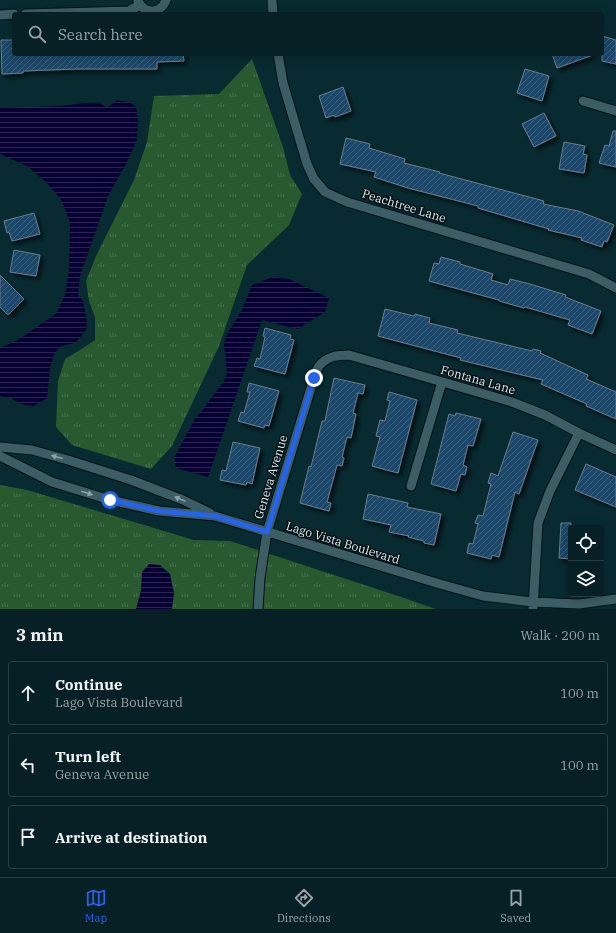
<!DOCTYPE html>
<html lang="en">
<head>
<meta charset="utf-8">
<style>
	:root { --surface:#062025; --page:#142d32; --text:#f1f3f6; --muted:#98a3a7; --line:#273e42; --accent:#2563eb }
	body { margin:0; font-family:"IBM Plex Serif",serif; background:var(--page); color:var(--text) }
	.controls { position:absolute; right:12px; bottom:12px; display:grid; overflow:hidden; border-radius:4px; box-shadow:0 2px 10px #0003 }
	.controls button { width:36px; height:36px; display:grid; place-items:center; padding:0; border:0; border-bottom:1px solid var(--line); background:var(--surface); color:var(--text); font:20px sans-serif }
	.stop { position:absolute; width:12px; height:12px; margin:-9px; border:3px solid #2563eb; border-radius:50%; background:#fff }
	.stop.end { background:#2563eb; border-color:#fff; box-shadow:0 1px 4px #0008 }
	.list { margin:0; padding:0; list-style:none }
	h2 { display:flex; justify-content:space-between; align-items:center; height:52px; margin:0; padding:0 16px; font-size:17px }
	h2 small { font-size:13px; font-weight:400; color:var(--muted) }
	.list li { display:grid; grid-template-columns:26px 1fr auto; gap:12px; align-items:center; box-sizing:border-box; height:64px; margin:0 8px 8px; padding:0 8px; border:1px solid var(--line); border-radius:4px }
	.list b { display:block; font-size:15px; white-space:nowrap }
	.list p { margin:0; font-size:13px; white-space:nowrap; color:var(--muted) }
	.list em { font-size:13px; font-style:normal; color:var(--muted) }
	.icon { flex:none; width:22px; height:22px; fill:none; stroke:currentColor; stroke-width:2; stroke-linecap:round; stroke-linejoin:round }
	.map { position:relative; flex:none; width:616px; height:609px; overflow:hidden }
	.search { position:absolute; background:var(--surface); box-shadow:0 2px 10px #0003; left:12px; right:12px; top:12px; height:44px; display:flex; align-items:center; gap:10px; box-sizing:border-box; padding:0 14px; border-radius:4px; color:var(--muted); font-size:15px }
	.sheet { height:268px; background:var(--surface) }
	nav { display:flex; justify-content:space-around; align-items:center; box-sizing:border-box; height:56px; border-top:1px solid var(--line); background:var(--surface); font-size:11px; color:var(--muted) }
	nav a { display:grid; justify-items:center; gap:2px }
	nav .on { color:var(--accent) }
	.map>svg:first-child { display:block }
	.grass { fill:url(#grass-tufts) }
	.water { fill:url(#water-rules) }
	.building { fill:url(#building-hatch); stroke:#677d90; filter:url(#shadow) }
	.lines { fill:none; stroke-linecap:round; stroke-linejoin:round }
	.street-casing { stroke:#001217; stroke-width:11 }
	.street { stroke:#3d5d64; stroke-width:9 }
	.oneway { fill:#8ba4aa }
	.route { stroke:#2563eb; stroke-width:5 }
	.labels { text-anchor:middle; stroke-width:3; stroke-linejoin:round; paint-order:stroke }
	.street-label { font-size:12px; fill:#d9ebef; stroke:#051114 }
</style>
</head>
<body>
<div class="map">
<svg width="616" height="609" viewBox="0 0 616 609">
	<defs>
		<pattern id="grass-tufts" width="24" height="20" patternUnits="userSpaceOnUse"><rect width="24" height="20" fill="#295a2f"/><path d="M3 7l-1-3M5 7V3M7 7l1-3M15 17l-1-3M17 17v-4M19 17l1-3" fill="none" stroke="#47724d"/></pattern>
		<pattern id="water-rules" width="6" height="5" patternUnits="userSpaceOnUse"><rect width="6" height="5" fill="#080033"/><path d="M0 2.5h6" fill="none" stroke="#2b2551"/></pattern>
		<pattern id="building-hatch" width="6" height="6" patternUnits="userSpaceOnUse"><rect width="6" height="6" fill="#1b4667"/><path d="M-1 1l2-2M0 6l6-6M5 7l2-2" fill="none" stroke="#3c617d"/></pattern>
		<filter id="shadow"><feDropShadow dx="3.5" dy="3.5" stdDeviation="2" flood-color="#0009"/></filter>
	</defs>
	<rect width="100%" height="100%" fill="#082b31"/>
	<path class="grass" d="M 252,59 L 283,147 L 290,175 L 302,194 L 289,225 L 247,265 L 219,346 L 172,446 L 151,469 L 72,445 L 56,427 L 58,381 L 65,359 L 80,350 L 95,340 L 95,317 L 89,301 L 86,281 L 97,254 L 134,180 L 147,142 L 154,96 L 219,94 Z
		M 0,485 L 27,490 L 194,540 L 230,541 L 401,597 L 436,609 L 0,609 Z"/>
	<path class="water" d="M 117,100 L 129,102 L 136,107 L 138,119 L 137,140 L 126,164 L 108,196 L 80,276 L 78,295 L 83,301 L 87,322 L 86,330 L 75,343 L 61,346 L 54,354 L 50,368 L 47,398 L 34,406 L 21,404 L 11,398 L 0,396 L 0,348 L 16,341 L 56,314 L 65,295 L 69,270 L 70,222 L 61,199 L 46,182 L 27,166 L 0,154 L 0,108 L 61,106 L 85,103 L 100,103 L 107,108 Z
		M 273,277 L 289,279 L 329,298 L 325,312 L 298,329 L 262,320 L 208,477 L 176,468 L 174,458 L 196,417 L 202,411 L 211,398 L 223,383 L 227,373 L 224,344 L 227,334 L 242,310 L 252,285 Z
		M 149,564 L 160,565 L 170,574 L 174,593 L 172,609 L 136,609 L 141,590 L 142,572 Z"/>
	<path class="building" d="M 602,36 L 616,40 L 616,64 L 602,61 Z
		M 1,40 L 14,40 L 14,54 L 183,54 L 184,61 L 157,62 L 157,69 L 76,69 L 23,71 L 23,73 L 2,74 Z
		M 552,54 L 593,54 L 593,55 L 557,68 Z
		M 525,69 L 549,76 L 542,101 L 517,93 Z
		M 343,87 L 351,111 L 335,117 L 334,115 L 326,118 L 319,96 Z
		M 544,113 L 556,136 L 534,147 L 522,124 Z
		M 613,131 L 616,131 L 616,167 L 599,163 L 605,145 L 609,146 Z
		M 346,138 L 370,144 L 369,148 L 405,159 L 404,163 L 440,172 L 439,173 L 544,201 L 543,204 L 578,211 L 614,225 L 607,242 L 604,241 L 602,247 L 581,240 L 582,238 L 548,230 L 549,229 L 478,208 L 478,206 L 408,188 L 374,177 L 376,172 L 340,164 Z
		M 564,142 L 585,146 L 583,154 L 587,155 L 584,173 L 559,169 Z
		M 34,213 L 40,234 L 12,241 L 9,232 L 7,233 L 4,221 Z
		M 14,250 L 40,255 L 36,276 L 10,272 Z
		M 441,257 L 460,262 L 460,264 L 493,274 L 491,280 L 508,285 L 510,279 L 530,284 L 566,295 L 565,297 L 601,311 L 592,334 L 568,325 L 570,320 L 525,307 L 524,308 L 499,301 L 499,300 L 429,281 L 434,263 L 439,264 Z
		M 0,275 L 24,299 L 8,315 L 0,307 Z
		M 385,309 L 414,316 L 415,314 L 430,318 L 429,323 L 458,330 L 457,333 L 532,351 L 533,349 L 541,351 L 540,353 L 588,375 L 586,379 L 616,392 L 616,419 L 586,406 L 587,404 L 541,384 L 543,380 L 460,360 L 461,358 L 378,336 Z
		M 265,328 L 291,335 L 290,339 L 294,340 L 285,374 L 254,366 L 257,358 L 260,359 L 265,337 L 263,336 Z
		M 334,378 L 365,385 L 363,394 L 358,393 L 353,413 L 356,414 L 351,438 L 347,437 L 342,457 L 344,458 L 342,466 L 337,465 L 327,502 L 331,503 L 329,511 L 300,503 L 309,466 L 311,467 L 322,421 L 325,421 Z
		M 249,383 L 279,391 L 269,426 L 265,425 L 264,428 L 238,421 L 241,412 L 244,413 L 250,392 L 247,392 Z
		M 389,392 L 417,400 L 398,473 L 372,466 L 380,437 L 376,436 L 380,420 L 385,421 L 390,401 L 387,400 Z
		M 456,413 L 481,419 L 473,446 L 468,445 L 463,465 L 467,467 L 465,475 L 461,474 L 456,491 L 431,484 L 449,414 L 455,416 Z
		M 513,432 L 538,440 L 519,494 L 515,492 L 499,557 L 492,555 L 491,559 L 467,553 L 469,543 L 473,544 L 478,524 L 475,523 L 478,515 L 483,516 L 491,484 L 488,483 L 491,473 L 498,476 Z
		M 233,442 L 260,448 L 252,484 L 247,482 L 246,485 L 220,480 L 222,470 L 226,471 Z
		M 586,464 L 616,477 L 616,507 L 575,490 Z
		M 368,494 L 408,503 L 407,507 L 441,514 L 434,545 L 424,543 L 424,541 L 408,537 L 409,536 L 389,532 L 391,525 L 363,519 Z
		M 561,523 L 571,523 L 571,559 L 559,558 Z"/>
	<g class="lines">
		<g class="street-casing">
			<path id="street" d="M 272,0 L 273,14
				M 138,1 C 145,15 161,14 166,0
				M 25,14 L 129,11 L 140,5
				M 0,15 L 14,14
				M 278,54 L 283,83 L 307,164 L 314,179 L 325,192 L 347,202 L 589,274 L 616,288
				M 583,101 L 616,111
				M 0,447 L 32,450 L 68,460 L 131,480 L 183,500 L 210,513
				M 0,456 L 52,482 L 110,500 L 159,511 L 215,516 L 440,584 L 483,596 L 532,602 L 579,604 L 616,599
				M 411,486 L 442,382
				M 258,609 L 260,578 L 267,532 L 314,378 C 315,374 317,369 319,366 C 327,356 338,355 349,355 L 512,402 L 545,415 L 579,433 L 616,450
				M 533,609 L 538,523 L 550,491 L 579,433"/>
		</g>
		<use href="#street" class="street"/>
	</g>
	<defs><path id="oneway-solid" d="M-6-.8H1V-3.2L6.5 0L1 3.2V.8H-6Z"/></defs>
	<g class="oneway">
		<use href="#oneway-solid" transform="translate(57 457) rotate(-165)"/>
		<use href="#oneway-solid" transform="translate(87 493) rotate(17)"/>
		<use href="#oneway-solid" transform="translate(180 499) rotate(-158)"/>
	</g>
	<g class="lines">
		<path class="route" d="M 110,500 L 159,511 L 215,516 L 267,532 L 314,378"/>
	</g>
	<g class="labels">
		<g class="street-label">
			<text transform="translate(404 206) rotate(17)" y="4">Peachtree Lane</text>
			<text transform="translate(478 380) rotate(16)" y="4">Fontana Lane</text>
			<text transform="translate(271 477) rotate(-73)" y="4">Geneva Avenue</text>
			<text transform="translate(343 543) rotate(17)" y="4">Lago Vista Boulevard</text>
		</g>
	</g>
</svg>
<div class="controls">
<button><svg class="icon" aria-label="locate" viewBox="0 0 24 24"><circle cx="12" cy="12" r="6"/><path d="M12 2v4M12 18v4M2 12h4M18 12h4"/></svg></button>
<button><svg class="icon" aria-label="layers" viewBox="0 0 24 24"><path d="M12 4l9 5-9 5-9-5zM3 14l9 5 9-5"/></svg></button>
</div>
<div class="stop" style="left:110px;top:500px"></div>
<div class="stop end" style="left:314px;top:378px"></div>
<div class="search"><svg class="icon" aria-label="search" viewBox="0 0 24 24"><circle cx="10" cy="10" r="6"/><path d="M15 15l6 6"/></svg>Search here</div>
</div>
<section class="sheet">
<h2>3 min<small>Walk · 200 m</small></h2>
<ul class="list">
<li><svg class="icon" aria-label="ahead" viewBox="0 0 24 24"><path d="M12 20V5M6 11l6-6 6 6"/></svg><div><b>Continue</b><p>Lago Vista Boulevard</p></div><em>100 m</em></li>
<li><svg class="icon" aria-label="left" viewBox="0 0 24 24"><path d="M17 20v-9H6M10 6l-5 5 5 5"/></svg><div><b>Turn left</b><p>Geneva Avenue</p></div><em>100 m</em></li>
<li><svg class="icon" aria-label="arrive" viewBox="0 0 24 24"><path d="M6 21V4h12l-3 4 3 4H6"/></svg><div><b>Arrive at destination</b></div></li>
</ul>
</section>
<nav>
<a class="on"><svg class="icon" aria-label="map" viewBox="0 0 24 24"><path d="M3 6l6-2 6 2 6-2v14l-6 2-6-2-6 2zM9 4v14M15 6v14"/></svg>Map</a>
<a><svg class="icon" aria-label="directions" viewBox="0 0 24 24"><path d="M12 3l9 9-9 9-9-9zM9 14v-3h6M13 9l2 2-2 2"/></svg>Directions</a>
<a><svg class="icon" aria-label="saved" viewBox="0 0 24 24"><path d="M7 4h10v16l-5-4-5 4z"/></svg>Saved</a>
</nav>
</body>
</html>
